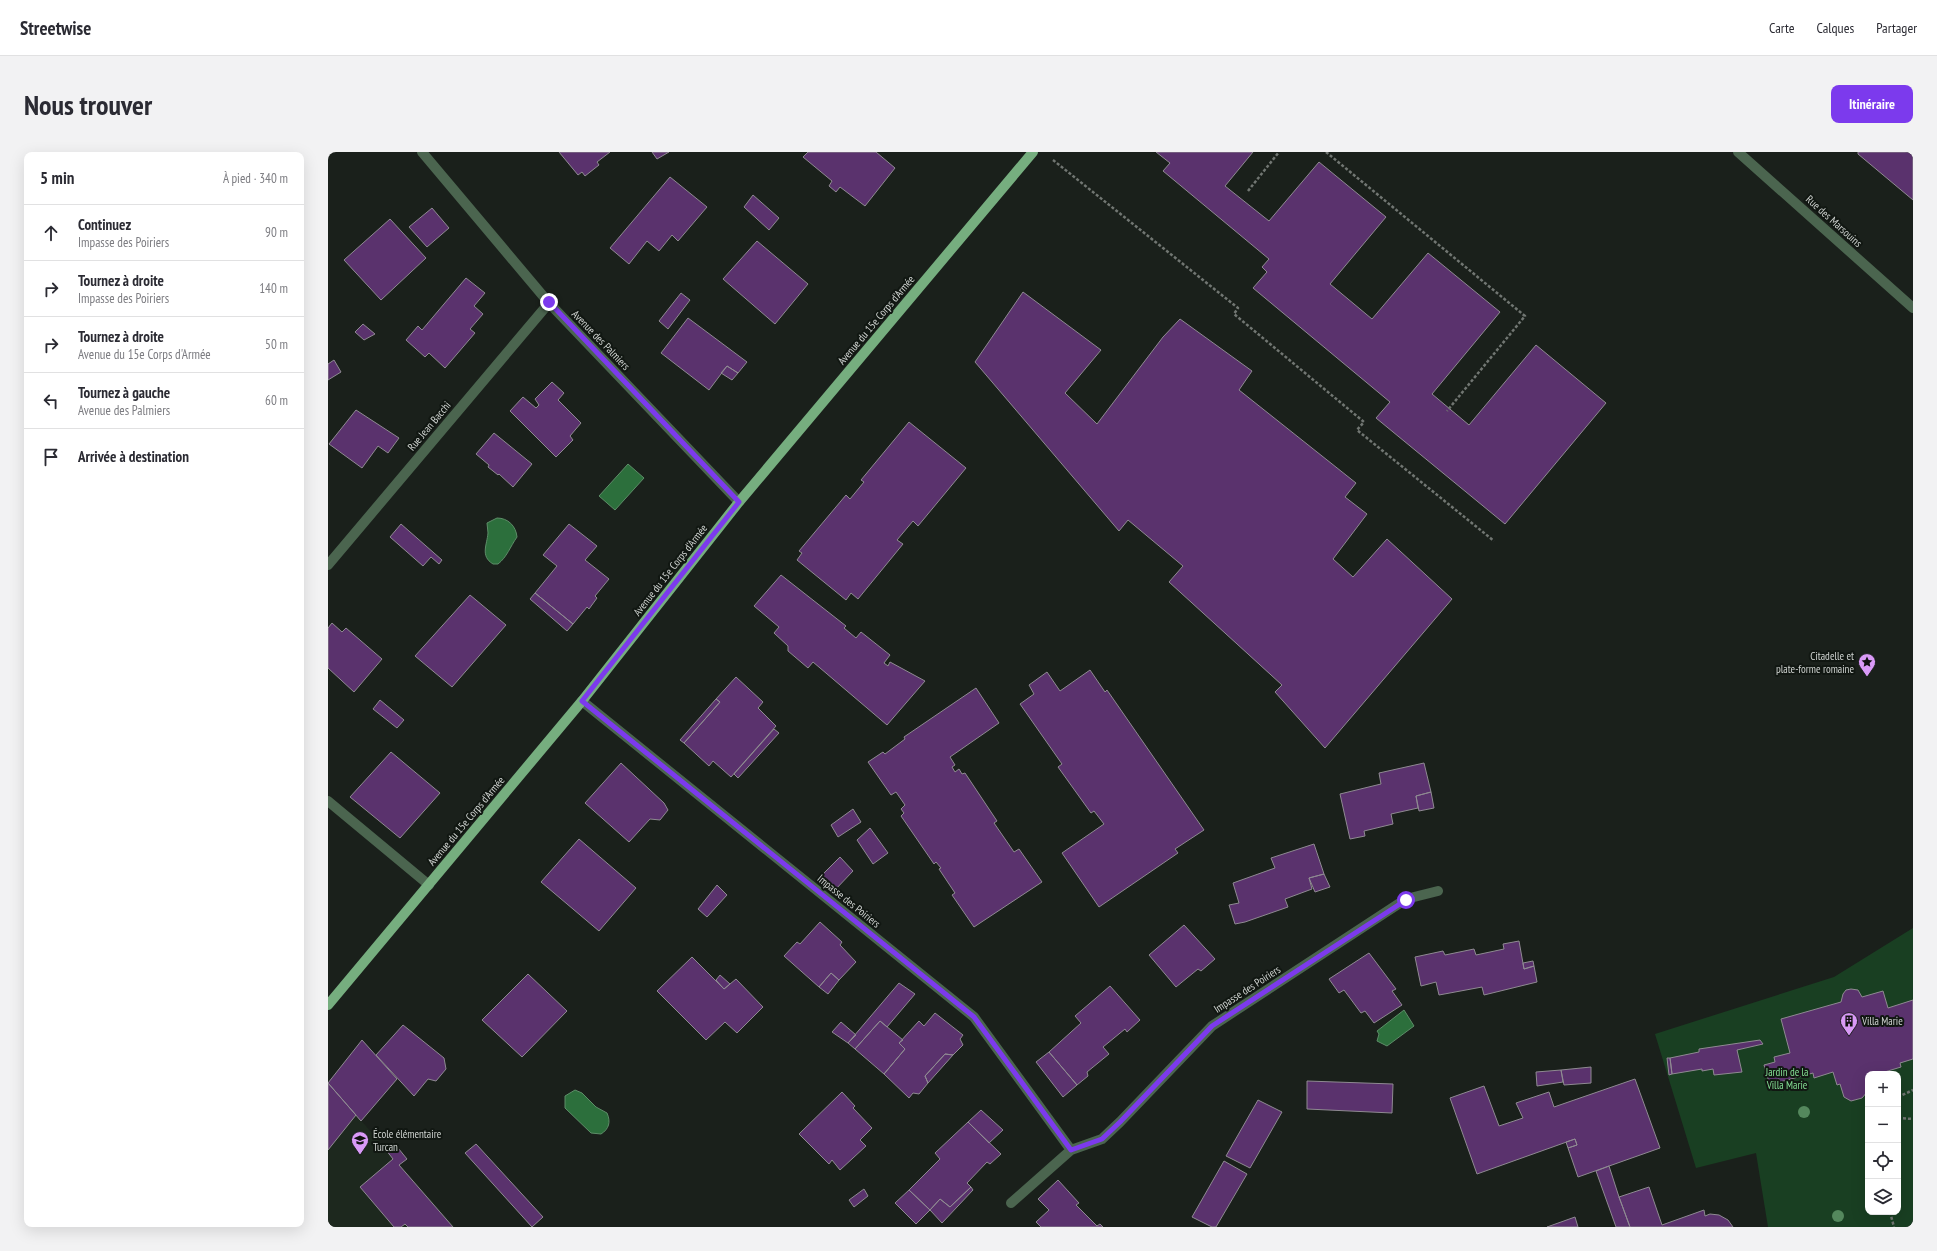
<!DOCTYPE html>
<html lang="fr">
<head>
<meta charset="utf-8">
<style>
	:root { --surface:#fff; --page:#f2f2f3; --text:#2b2b33; --muted:#7c7c81; --line:#e1e1e2; --accent:#7c3aed }
	body { margin:0; font-family:"PT Sans Narrow",sans-serif; background:var(--page); color:var(--text) }
	.controls { position:absolute; right:12px; bottom:12px; display:grid; overflow:hidden; border-radius:8px; box-shadow:0 4px 16px #0002 }
	.controls button { width:36px; height:36px; display:grid; place-items:center; padding:0; border:0; border-bottom:1px solid var(--line); background:var(--surface); color:var(--text); font:20px sans-serif }
	.stop { position:absolute; width:12px; height:12px; margin:-9px; border:3px solid #7c3aed; border-radius:50%; background:#fff }
	.stop.end { background:#7c3aed; border-color:#fff; box-shadow:0 1px 4px #0008 }
	.list { margin:0; padding:0; list-style:none }
	h2 { display:flex; justify-content:space-between; align-items:center; height:52px; margin:0; padding:0 16px; font-size:17px }
	h2 small { font-size:13px; font-weight:400; color:var(--muted) }
	.list li { display:grid; grid-template-columns:26px 1fr auto; gap:12px; align-items:center; box-sizing:border-box; height:56px; padding:0 16px; border-top:1px solid var(--line) }
	.list b { display:block; font-size:15px; white-space:nowrap }
	.list p { margin:0; font-size:13px; white-space:nowrap; color:var(--muted) }
	.list em { font-size:13px; font-style:normal; color:var(--muted) }
	.icon { flex:none; width:22px; height:22px; fill:none; stroke:currentColor; stroke-width:2; stroke-linecap:round; stroke-linejoin:round }
	.map { position:relative; flex:none; width:1585px; height:1075px; overflow:hidden; border-radius:8px }
	header { display:flex; align-items:center; gap:24px; box-sizing:border-box; height:56px; padding:0 20px; background:var(--surface); border-bottom:1px solid var(--line) }
	header strong { font-size:19px }
	nav { display:flex; gap:22px; margin-inline-start:auto; font-size:14px }
	.intro { display:flex; align-items:center; justify-content:space-between; box-sizing:border-box; height:96px; padding:0 24px }
	h1 { margin:0; font-size:28px }
	.button { padding:10px 18px; border-radius:8px; background:var(--accent); color:#fff; font-size:14px; font-weight:700 }
	main { display:flex; gap:24px; padding:0 24px }
	aside { flex:1; background:var(--surface); border-radius:8px; box-shadow:0 4px 16px #0002 }
	.map>svg:first-child { display:block }
	.built { fill:#1d281e }
	.green { fill:#193f22; fill-rule:evenodd }
	.water { fill:#2c6f3c; stroke:#5d8d68 }
	.building { fill:#5a326d; stroke:#8f8a92 }
	.lines { fill:none; stroke-linecap:round; stroke-linejoin:round }
	.path { stroke:#717672; stroke-width:2.5; stroke-dasharray:3 2; stroke-linecap:butt }
	.minor { stroke:#4b654f; stroke-width:10 }
	.major { stroke:#76ae7f; stroke-width:10 }
	.tree { fill:#54885d }
	.route { stroke:#7c3aed; stroke-width:5 }
	.labels { text-anchor:middle; stroke-width:4; stroke-linejoin:round; paint-order:stroke }
	.street-label { font-size:11px; fill:#cfd3d0; stroke:#111712 }
	.poi-label { font-size:11px; fill:#cfd3d0; stroke:#111712; text-anchor:start }
	.park-label { font-size:11px; fill:#83dd93; stroke:#111712 }
</style>
</head>
<body>
<header>
<strong>Streetwise</strong>
<nav><a>Carte</a><a>Calques</a><a>Partager</a></nav>
</header>
<div class="intro"><h1>Nous trouver</h1><a class="button">Itinéraire</a></div>
<main>
<aside>
<h2>5 min<small>À pied · 340 m</small></h2>
<ul class="list">
<li><svg class="icon" aria-label="ahead" viewBox="0 0 24 24"><path d="M12 20V5M6 11l6-6 6 6"/></svg><div><b>Continuez</b><p>Impasse des Poiriers</p></div><em>90 m</em></li>
<li><svg class="icon" aria-label="right" viewBox="0 0 24 24"><path d="M7 20v-9h11M14 6l5 5-5 5"/></svg><div><b>Tournez à droite</b><p>Impasse des Poiriers</p></div><em>140 m</em></li>
<li><svg class="icon" aria-label="right" viewBox="0 0 24 24"><path d="M7 20v-9h11M14 6l5 5-5 5"/></svg><div><b>Tournez à droite</b><p>Avenue du 15e Corps d'Armée</p></div><em>50 m</em></li>
<li><svg class="icon" aria-label="left" viewBox="0 0 24 24"><path d="M17 20v-9H6M10 6l-5 5 5 5"/></svg><div><b>Tournez à gauche</b><p>Avenue des Palmiers</p></div><em>60 m</em></li>
<li><svg class="icon" aria-label="arrive" viewBox="0 0 24 24"><path d="M6 21V4h12l-3 4 3 4H6"/></svg><div><b>Arrivée à destination</b></div></li>
</ul>
</aside>
<div class="map">
<svg width="1585" height="1075" viewBox="0 0 1585 1075">
	<rect width="100%" height="100%" fill="#1a201b"/>
	<path class="built" d="M 0,931 L 127,1075 L 0,1075 Z"/>
	<path class="green" d="M 1585,776 L 1585,1075 L 1440,1075 L 1428,1001 L 1368,1016 L 1327,882 L 1506,825 ZM 1540,922 L 1570,922 L 1570,1060 L 1540,1060 Z"/>
	<path class="water" d="M 300,312 L 316,326 L 287,358 L 271,344 Z
		M 169,366 C 180,366 188,374 189,385 C 182,395 179,405 170,412 L 165,412 C 152,404 159,393 160,381 C 160,378 159,374 159,371 Z
		M 1076,858 L 1086,874 L 1059,894 L 1049,889 L 1051,882 L 1049,879 Z
		M 247,938 L 254,941 L 268,955 L 279,961 C 283,970 281,977 273,982 L 263,981 L 237,956 L 237,944 Z"/>
	<path class="building" d="M 231,0 L 282,0 L 269,10 L 271,13 L 257,24 L 254,20 L 250,23 Z
		M 324,0 L 341,0 L 329,7 Z
		M 480,0 L 548,0 L 567,16 L 537,54 L 512,35 L 508,40 L 501,34 L 504,29 L 475,5 Z
		M 828,0 L 925,0 L 897,34 L 941,69 L 991,10 L 1058,65 L 1002,132 L 1044,167 L 1100,101 L 1172,160 L 1104,242 L 1141,273 L 1208,193 L 1278,251 L 1177,372 L 1048,266 L 1062,250 L 925,136 L 939,120 L 934,115 L 941,107 L 835,19 L 842,11 Z
		M 1530,0 L 1585,0 L 1585,48 L 1530,2 Z
		M 342,25 L 379,55 L 350,89 L 344,83 L 331,99 L 319,89 L 301,112 L 282,96 Z
		M 425,43 L 451,66 L 441,78 L 416,55 Z
		M 104,56 L 121,76 L 99,95 L 81,75 Z
		M 62,67 L 98,106 L 53,148 L 16,108 Z
		M 429,89 L 480,132 L 447,172 L 395,127 Z
		M 138,126 L 157,141 L 146,154 L 155,162 L 142,177 L 147,181 L 117,216 L 101,201 L 97,205 L 78,188 L 90,174 L 94,178 Z
		M 695,140 L 773,198 L 737,241 L 769,272 L 835,185 L 852,167 L 924,219 L 911,238 L 1028,331 L 1017,345 L 1039,362 L 1005,407 L 1025,425 L 1059,387 L 1124,447 L 997,596 L 947,540 L 954,533 L 841,430 L 855,414 L 800,368 L 791,379 L 647,210 Z
		M 353,141 L 362,148 L 340,177 L 331,169 Z
		M 360,166 L 419,210 L 410,221 L 399,214 L 381,238 L 333,201 Z
		M 35,172 L 47,182 L 36,188 L 27,180 Z
		M 6,208 L 13,220 L 0,228 L 0,212 Z
		M 399,214 L 410,221 L 404,228 L 393,221 Z
		M 224,230 L 236,241 L 230,248 L 253,271 L 242,284 L 245,288 L 228,305 L 182,259 L 195,245 L 208,256 L 211,253 L 207,247 Z
		M 28,258 L 71,286 L 60,301 L 50,294 L 34,316 L 1,292 Z
		M 581,270 L 638,316 L 590,374 L 585,369 L 569,388 L 575,392 L 530,447 L 523,441 L 518,448 L 469,408 L 474,401 L 471,399 L 518,343 L 522,347 L 536,330 L 533,328 Z
		M 166,281 L 204,312 L 185,335 L 171,322 L 170,323 L 160,315 L 161,313 L 148,302 Z
		M 73,372 L 114,408 L 111,412 L 103,405 L 95,414 L 62,385 Z
		M 241,372 L 269,394 L 257,408 L 281,427 L 267,444 L 269,446 L 261,457 L 259,455 L 245,472 L 207,441 L 229,414 L 215,403 Z
		M 453,423 L 518,474 L 516,476 L 528,486 L 533,480 L 562,503 L 556,511 L 560,514 L 562,510 L 597,529 L 559,573 L 485,510 L 480,516 L 460,499 L 460,494 L 446,481 L 451,475 L 426,454 Z
		M 207,441 L 245,472 L 239,479 L 202,447 Z
		M 142,443 L 178,473 L 124,535 L 87,504 Z
		M 4,471 L 14,480 L 18,476 L 54,507 L 26,540 L 0,516 L 0,476 Z
		M 762,518 L 777,540 L 779,538 L 876,678 L 847,697 L 850,701 L 771,755 L 734,701 L 776,672 L 766,659 L 763,661 L 730,615 L 734,612 L 692,552 L 706,542 L 701,533 L 719,520 L 732,539 Z
		M 408,525 L 435,550 L 430,556 L 448,574 L 403,625 L 385,609 L 381,614 L 356,591 L 392,550 L 388,547 Z
		M 648,536 L 671,571 L 622,605 L 627,613 L 624,615 L 627,620 L 631,617 L 634,622 L 637,621 L 669,669 L 666,671 L 686,700 L 691,697 L 714,730 L 646,775 L 624,743 L 627,741 L 611,717 L 613,716 L 608,710 L 606,712 L 573,664 L 576,661 L 573,657 L 577,653 L 568,640 L 563,643 L 540,610 L 555,600 L 557,602 L 577,587 L 576,585 Z
		M 388,547 L 392,550 L 356,591 L 352,588 Z
		M 52,548 L 76,568 L 69,576 L 45,557 Z
		M 446,577 L 451,581 L 410,626 L 406,622 Z
		M 63,600 L 112,641 L 72,686 L 22,645 Z
		M 293,611 L 336,651 L 340,658 L 332,668 L 322,667 L 301,690 L 257,651 Z
		M 1096,611 L 1103,640 L 1088,644 L 1090,656 L 1063,662 L 1065,672 L 1036,679 L 1037,684 L 1022,687 L 1012,642 L 1053,632 L 1051,621 Z
		M 1103,640 L 1106,656 L 1091,659 L 1088,644 Z
		M 525,657 L 533,670 L 510,685 L 503,673 Z
		M 542,676 L 560,701 L 545,712 L 529,688 Z
		M 251,687 L 308,736 L 271,779 L 213,730 Z
		M 986,692 L 996,722 L 981,726 L 984,737 L 957,747 L 960,755 L 917,770 L 907,772 L 901,753 L 911,751 L 905,731 L 947,716 L 943,706 Z
		M 512,705 L 525,719 L 506,739 L 491,726 Z
		M 996,722 L 1002,735 L 987,740 L 981,726 Z
		M 389,733 L 399,743 L 379,765 L 370,757 Z
		M 492,770 L 514,790 L 512,793 L 528,810 L 511,828 L 503,821 L 491,835 L 456,804 L 469,790 L 472,792 Z
		M 856,773 L 887,807 L 873,819 L 870,817 L 848,835 L 821,803 Z
		M 1191,789 L 1196,817 L 1206,814 L 1209,830 L 1156,843 L 1154,835 L 1111,843 L 1108,830 L 1093,834 L 1087,805 L 1115,799 L 1117,803 L 1146,797 L 1148,803 L 1176,797 L 1175,792 Z
		M 1041,801 L 1068,837 L 1064,839 L 1074,853 L 1046,871 L 1037,859 L 1033,861 L 1016,838 L 1011,841 L 1001,827 Z
		M 364,805 L 396,837 L 408,827 L 435,855 L 409,881 L 397,870 L 378,888 L 329,839 Z
		M 1205,809 L 1206,814 L 1196,817 L 1195,811 Z
		M 503,821 L 511,828 L 500,842 L 491,835 Z
		M 200,822 L 239,859 L 194,905 L 154,868 Z
		M 392,823 L 402,832 L 396,837 L 388,828 Z
		M 571,831 L 587,842 L 559,875 L 552,869 L 527,897 L 520,891 Z
		M 782,834 L 812,868 L 799,880 L 797,877 L 775,895 L 781,902 L 759,920 L 760,924 L 749,933 L 721,900 L 753,871 L 747,864 Z
		M 1523,837 L 1530,838 L 1534,845 L 1555,839 L 1560,856 L 1585,848 L 1585,907 L 1572,911 L 1573,915 L 1550,922 L 1540,922 L 1540,939 L 1534,946 L 1523,949 L 1516,945 L 1512,932 L 1509,933 L 1505,920 L 1486,926 L 1485,921 L 1452,930 L 1451,927 L 1441,930 L 1436,913 L 1447,910 L 1446,905 L 1462,901 L 1453,867 L 1513,850 L 1515,842 L 1518,838 Z
		M 607,861 L 635,883 L 632,887 L 635,893 L 625,903 L 617,902 L 597,924 L 600,931 L 591,942 L 585,941 L 581,946 L 556,922 L 577,897 L 571,891 L 591,869 L 596,874 Z
		M 552,869 L 575,888 L 571,891 L 577,897 L 556,922 L 527,897 Z
		M 513,870 L 528,883 L 520,891 L 504,880 Z
		M 75,873 L 116,906 L 118,917 L 108,929 L 100,927 L 86,944 L 48,903 Z
		M 34,888 L 69,927 L 33,969 L 0,931 Z
		M 1432,888 L 1435,892 L 1409,898 L 1414,920 L 1386,923 L 1385,917 L 1374,919 L 1374,917 L 1344,922 L 1342,906 L 1371,900 L 1371,897 Z
		M 721,900 L 749,933 L 735,945 L 708,910 Z
		M 617,902 L 625,903 L 600,931 L 597,924 Z
		M 1339,906 L 1342,906 L 1344,922 L 1341,923 Z
		M 1263,915 L 1263,931 L 1236,933 L 1233,918 Z
		M 1233,918 L 1235,930 L 1209,934 L 1208,920 Z
		M 1307,927 L 1332,996 L 1250,1025 L 1240,996 L 1249,993 L 1247,987 L 1149,1022 L 1122,946 L 1156,934 L 1171,974 L 1195,966 L 1188,951 L 1221,940 L 1226,955 Z
		M 979,929 L 1065,932 L 1064,961 L 979,957 Z
		M 0,931 L 28,963 L 0,998 Z
		M 514,940 L 527,954 L 525,956 L 544,976 L 532,988 L 538,994 L 512,1018 L 504,1008 L 501,1012 L 471,982 Z
		M 930,948 L 954,960 L 922,1016 L 898,1004 Z
		M 653,958 L 675,978 L 661,991 L 640,970 Z
		M 640,970 L 673,1002 L 662,1012 L 659,1010 L 639,1031 L 643,1035 L 622,1055 L 612,1047 L 602,1058 L 581,1038 L 612,1007 L 607,1001 Z
		M 1247,987 L 1249,993 L 1240,996 L 1238,990 Z
		M 66,991 L 79,1007 L 71,1013 L 125,1075 L 80,1075 L 77,1072 L 73,1075 L 66,1075 L 32,1035 L 65,1007 L 58,998 Z
		M 148,992 L 215,1065 L 204,1075 L 137,1001 Z
		M 896,1009 L 919,1022 L 888,1075 L 884,1075 L 864,1065 Z
		M 1281,1014 L 1291,1045 L 1302,1075 L 1288,1075 L 1268,1019 Z
		M 730,1028 L 751,1051 L 748,1053 L 769,1074 L 772,1072 L 775,1075 L 713,1075 L 708,1070 L 721,1058 L 710,1047 Z
		M 643,1035 L 645,1038 L 614,1071 L 602,1058 L 612,1047 L 622,1055 Z
		M 1321,1035 L 1334,1073 L 1376,1058 L 1377,1064 L 1382,1062 L 1391,1063 L 1400,1068 L 1405,1075 L 1302,1075 L 1291,1045 Z
		M 536,1037 L 540,1044 L 526,1055 L 521,1048 Z
		M 581,1038 L 602,1058 L 588,1072 L 567,1051 Z
		M 1247,1065 L 1250,1075 L 1219,1075 Z"/>
	<g class="lines">
		<path class="path" d="M 998,0 L 1197,164 L 1119,259
			M 725,8 L 910,156 L 906,162 L 1036,270 L 1029,278 L 1166,389
			M 920,39 L 951,0
			M 1570,945 L 1585,938
			M 1570,966 L 1585,967
			M 1562,1060 L 1566,1075"/>
		<path class="minor" d="M 94,0 L 221,151 L 411,350
			M 1410,0 L 1585,156
			M 0,413 L 221,151
			M 254,549 L 646,865 L 743,998
			M 0,649 L 101,733
			M 683,1051 L 743,998 L 774,987 L 792,970 L 884,874 L 1078,747 L 1110,739"/>
		<path class="major" d="M 0,853 L 254,549 L 411,350 L 705,0"/>
	</g>
	<g class="tree">
		<circle cx="1476" cy="960" r="6"/>
		<circle cx="1510" cy="1064" r="6"/>
	</g>
	<g class="lines">
		<path class="route" d="M 221,150 L 411,350 L 254,549 L 646,865 L 743,998 L 774,987 L 792,970 L 884,874 L 1078,748"/>
	</g>
	<defs>
		<g id="sight-pin" transform="scale(0.9)"><path d="M0 17L-7.5 6A9.5 9.5 0 1 1 7.5 6Z" fill="#d99af7" stroke="#111712"/><path d="M0-6L1.8-2.2L6-1.7L2.9 1.2L3.7 5.4L0 3.3L-3.7 5.4L-2.9 1.2L-6-1.7L-1.8-2.2Z" fill="#111"/></g>
		<g id="building-pin" transform="scale(0.9)"><path d="M0 17L-7.5 6A9.5 9.5 0 1 1 7.5 6Z" fill="#d99af7" stroke="#111712"/><path d="M-4-6H4V6H1V3H-1V6H-4ZM-2.5-4.3h1.7v1.8h-1.7ZM.8-4.3h1.7v1.8H.8ZM-2.5-1h1.7V.8h-1.7ZM.8-1h1.7V.8H.8Z" fill="#111"/></g>
		<g id="school-pin" transform="scale(0.9)"><path d="M0 17L-7.5 6A9.5 9.5 0 1 1 7.5 6Z" fill="#d99af7" stroke="#111712"/><path d="M0-5L7-2L0 1L-7-2ZM-4 1L0 2.5L4 1V4Q0 6-4 4Z" fill="#111"/></g>
	</defs>
	<g fill-rule="evenodd">
		<use href="#sight-pin" x="1539" y="510"/>
		<use href="#building-pin" x="1521" y="869"/>
		<use href="#school-pin" x="32" y="988"/>
	</g>
	<g class="labels">
		<g class="street-label">
			<text transform="translate(1506 69) rotate(42)" y="4">Rue des Marsouins</text>
			<text transform="translate(548 168) rotate(-50)" y="4">Avenue du 15e Corps d'Armée</text>
			<text transform="translate(273 188) rotate(46)" y="4">Avenue des Palmiers</text>
			<text transform="translate(101 274) rotate(-50)" y="4">Rue Jean Bacchi</text>
			<text transform="translate(342 418) rotate(-52)" y="4">Avenue du 15e Corps d'Armée</text>
			<text transform="translate(138 669) rotate(-50)" y="4">Avenue du 15e Corps d'Armée</text>
			<text transform="translate(521 749) rotate(39)" y="4">Impasse des Poiriers</text>
			<text transform="translate(919 837) rotate(-33)" y="4">Impasse des Poiriers</text>
		</g>
		<g class="poi-label">
			<text x="1526" y="508" text-anchor="end">Citadelle et<tspan x="1526" dy="13">plate-forme romaine</tspan></text>
			<text x="1534" y="873">Villa Marie</text>
			<text x="45" y="986">École élémentaire<tspan x="45" dy="13">Turcan</tspan></text>
		</g>
		<g class="park-label">
			<text x="1459" y="924">Jardin de la<tspan x="1459" dy="13">Villa Marie</tspan></text>
		</g>
	</g>
</svg>
<div class="controls">
<button>+</button>
<button>−</button>
<button><svg class="icon" aria-label="locate" viewBox="0 0 24 24"><circle cx="12" cy="12" r="6"/><path d="M12 2v4M12 18v4M2 12h4M18 12h4"/></svg></button>
<button><svg class="icon" aria-label="layers" viewBox="0 0 24 24"><path d="M12 4l9 5-9 5-9-5zM3 14l9 5 9-5"/></svg></button>
</div>
<div class="stop" style="left:1078px;top:748px"></div>
<div class="stop end" style="left:221px;top:150px"></div>
</div>
</main>
</body>
</html>
